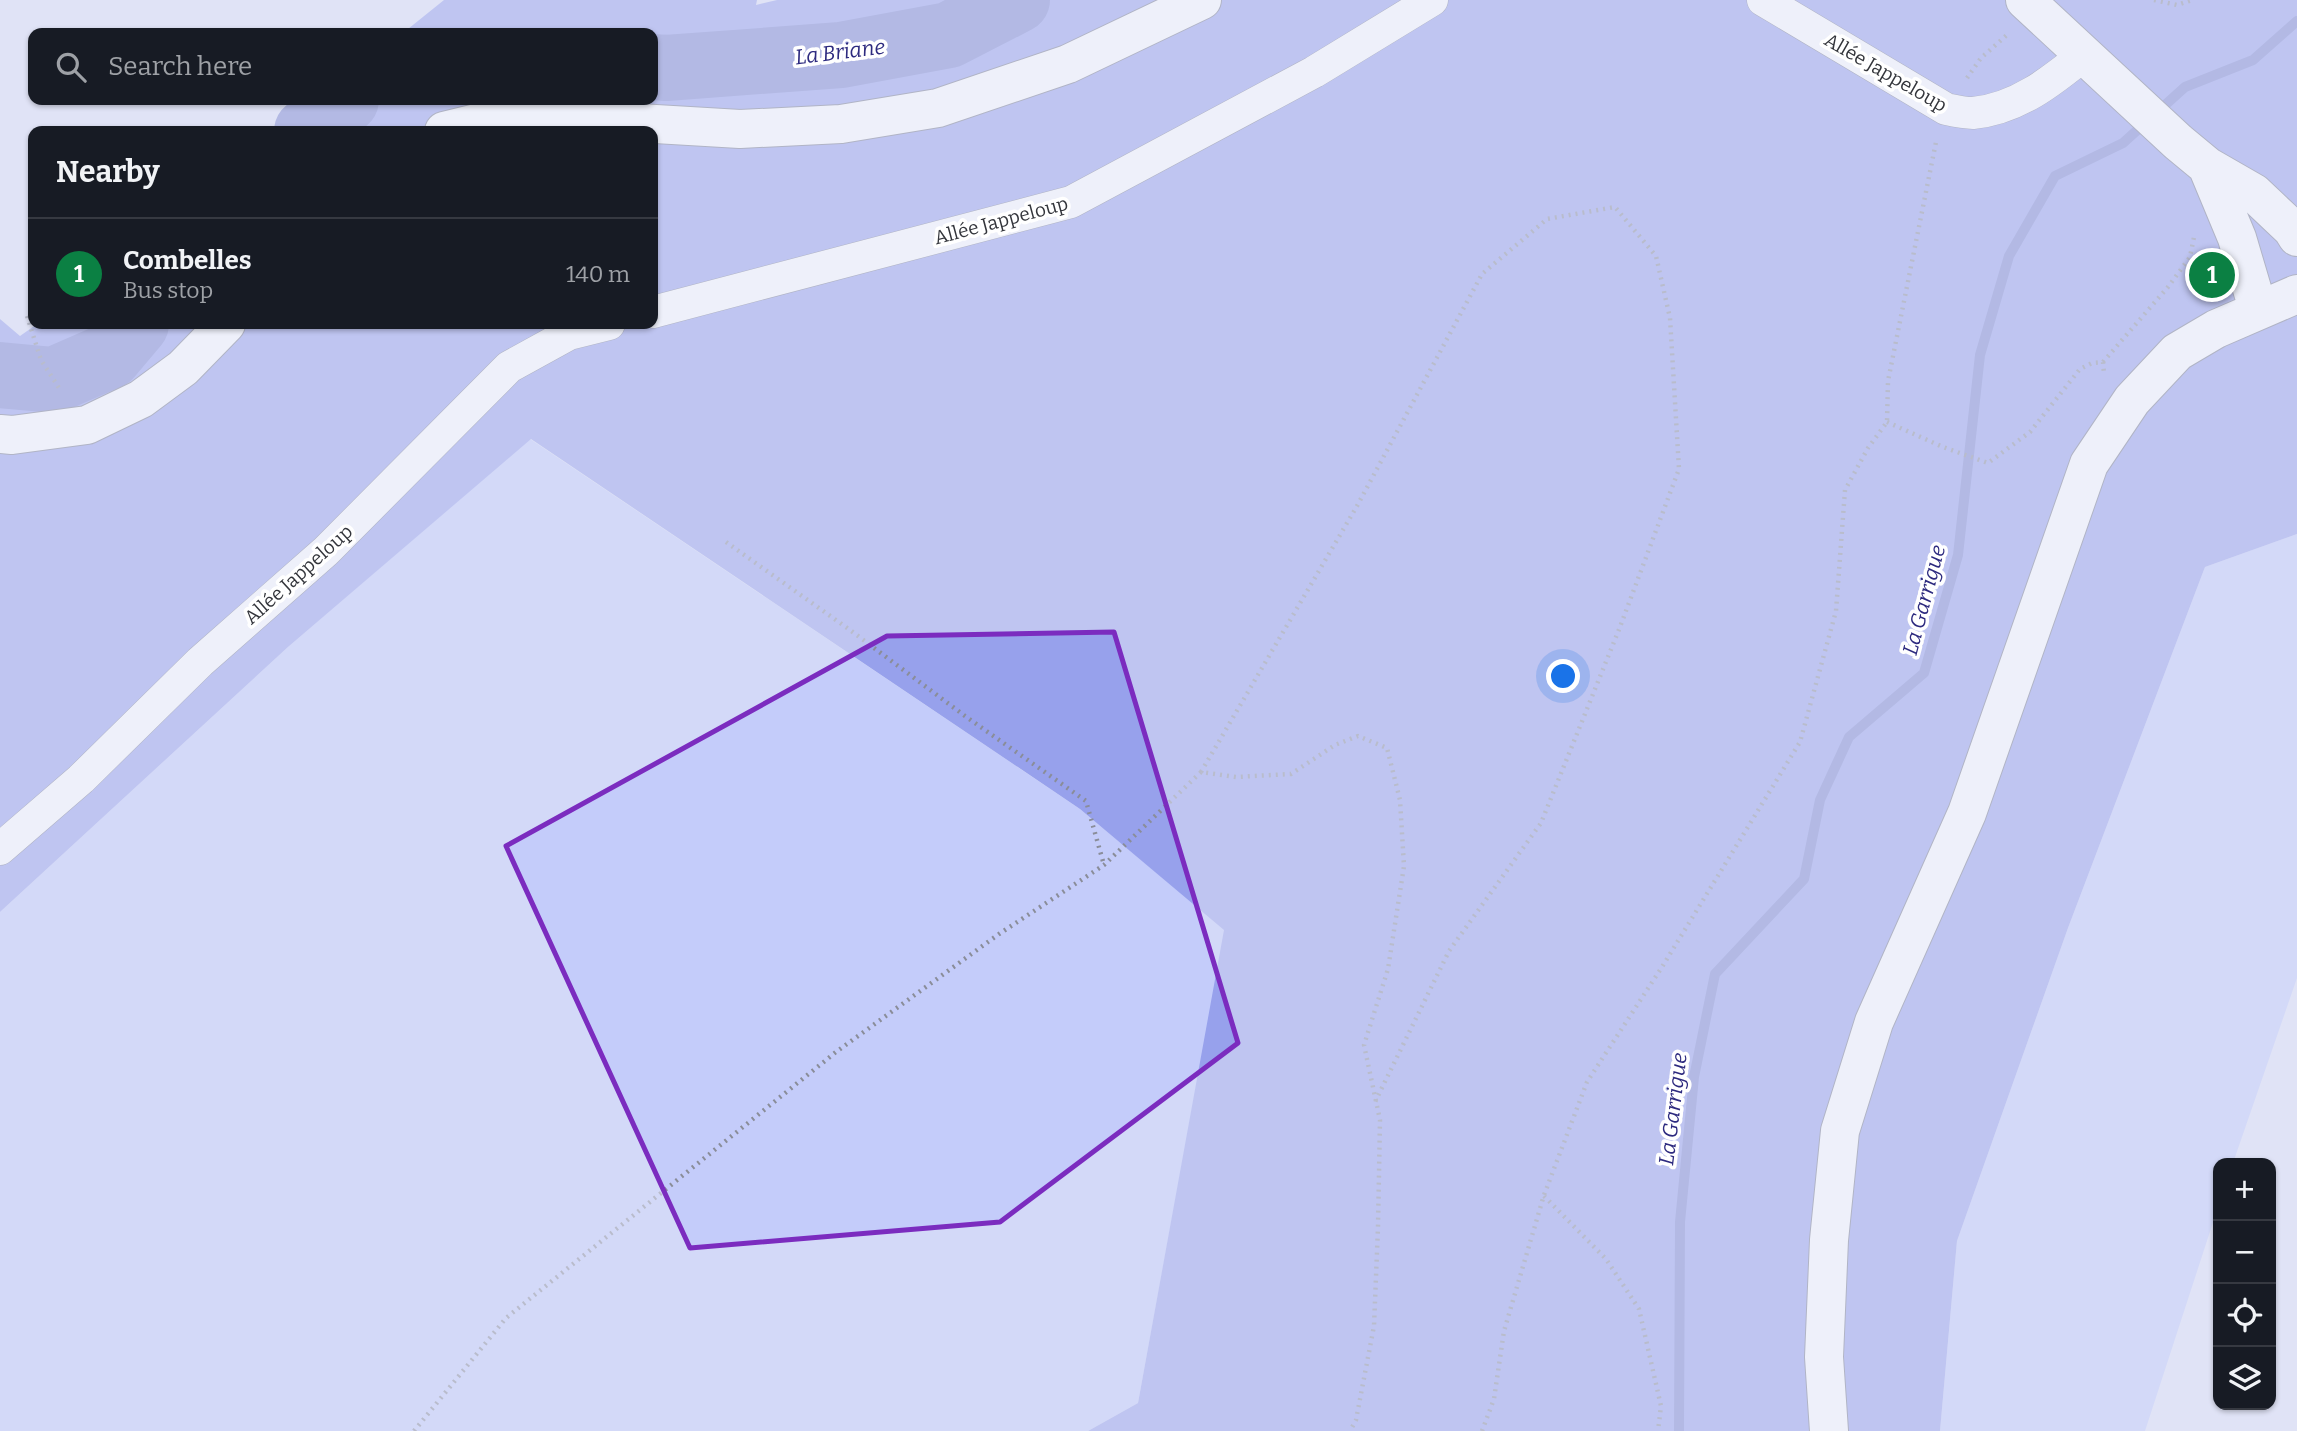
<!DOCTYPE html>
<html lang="en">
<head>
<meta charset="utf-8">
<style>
	:root { --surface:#171b24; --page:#242831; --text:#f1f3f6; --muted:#9ea1a6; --line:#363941; --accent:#0b8043 }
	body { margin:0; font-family:Bitter,serif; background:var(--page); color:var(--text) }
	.controls { position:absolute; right:21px; bottom:21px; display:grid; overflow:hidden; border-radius:14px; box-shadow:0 2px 5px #0004 }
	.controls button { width:63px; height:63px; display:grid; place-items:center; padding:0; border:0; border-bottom:2px solid var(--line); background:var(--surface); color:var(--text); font:35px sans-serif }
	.you { position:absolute; left:1564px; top:677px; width:24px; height:24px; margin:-18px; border:5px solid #fff; border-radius:50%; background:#1a73e8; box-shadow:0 0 0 10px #1a73e833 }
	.badge { display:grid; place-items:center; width:46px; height:46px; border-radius:50%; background:var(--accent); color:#fff; font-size:23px; font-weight:700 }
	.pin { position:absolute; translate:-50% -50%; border:4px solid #fff; box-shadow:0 2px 7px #0006 }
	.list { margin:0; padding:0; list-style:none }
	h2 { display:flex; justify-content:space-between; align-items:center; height:91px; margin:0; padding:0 28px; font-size:30px }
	h2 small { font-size:23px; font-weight:400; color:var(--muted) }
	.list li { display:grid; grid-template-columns:46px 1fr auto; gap:21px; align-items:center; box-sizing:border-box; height:112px; padding:0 28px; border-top:2px solid var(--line) }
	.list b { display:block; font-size:26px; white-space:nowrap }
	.list p { margin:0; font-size:23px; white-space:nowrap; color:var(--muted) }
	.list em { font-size:23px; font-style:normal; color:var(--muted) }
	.icon { flex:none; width:38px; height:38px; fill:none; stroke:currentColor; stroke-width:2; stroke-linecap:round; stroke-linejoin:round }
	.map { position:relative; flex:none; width:2297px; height:1431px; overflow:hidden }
	.search { position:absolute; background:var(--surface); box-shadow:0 2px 5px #0004; left:28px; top:28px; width:630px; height:77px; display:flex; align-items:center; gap:18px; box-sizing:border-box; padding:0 24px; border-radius:14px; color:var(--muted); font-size:26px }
	.panel { position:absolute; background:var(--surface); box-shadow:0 2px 5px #0004; left:28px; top:126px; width:630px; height:203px; border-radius:14px }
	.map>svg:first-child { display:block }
	.green { fill:#c4ccfa }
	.forest { fill:#97a1ec }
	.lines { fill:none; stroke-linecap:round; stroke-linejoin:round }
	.stream { stroke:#7d86ce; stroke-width:10 }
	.river { stroke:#7d86ce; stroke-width:66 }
	.street-casing { stroke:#787b8b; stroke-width:33 }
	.secondary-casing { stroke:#787b8b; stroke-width:40 }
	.path { stroke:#8a8d99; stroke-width:4.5; stroke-dasharray:2 5; stroke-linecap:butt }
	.street { stroke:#fff; stroke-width:32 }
	.secondary { stroke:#fff; stroke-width:38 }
	.marked { fill:none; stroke:#7b2cbf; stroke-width:5; stroke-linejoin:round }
	.labels { text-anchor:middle; stroke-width:7; stroke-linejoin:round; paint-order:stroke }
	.street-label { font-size:19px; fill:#33353b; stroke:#fff }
	.water-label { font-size:21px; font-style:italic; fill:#2d2a7f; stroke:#fff }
</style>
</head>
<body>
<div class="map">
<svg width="2297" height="1431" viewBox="0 0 2297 1431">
	<rect width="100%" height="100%" fill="#e0e3f5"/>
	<path class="green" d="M 530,439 L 1080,809 L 1225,930 L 1138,1403 L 1088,1431 L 0,1431 L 0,912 L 288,647 Z
		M 2297,534 L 2297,978 L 2233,1163 L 2218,1163 L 2218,1207 L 2145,1431 L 1940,1431 L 1957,1241 L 2068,928 L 2205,567 Z"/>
	<path class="forest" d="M 444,0 L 757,0 L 756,5 L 777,0 L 2297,0 L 2297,534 L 2205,567 L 2068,928 L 1957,1241 L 1940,1431 L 1088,1431 L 1138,1403 L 1224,930 L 1080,809 L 531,439 L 288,647 L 0,912 L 0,319 L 20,336 L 37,324 L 653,324 L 653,131 L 285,131 L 323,100 L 653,100 L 653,33 L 403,33 Z"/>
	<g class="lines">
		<path class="stream" d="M 1679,1431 L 1680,1222 L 1694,1077 L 1715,974 L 1804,879 L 1820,800 L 1849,737 L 1924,673 L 1958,555 L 1980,355 L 2009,256 L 2055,176 L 2123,143 L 2185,87 L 2253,60 L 2297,21"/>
		<path class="river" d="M 653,67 L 666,68 L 841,55 L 949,35 L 1017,0
			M 307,131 L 346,100
			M 0,375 L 54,380 L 109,356 L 136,324"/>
		<g class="street-casing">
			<path id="street" d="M 1763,0 L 1946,109 C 1955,111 1965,113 1973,113 C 2017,109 2052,81 2085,54
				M 653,312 L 1071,202 L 1314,72 L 1432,0
				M 0,849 L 81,779 L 200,662 L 326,551 L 509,367 L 569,334 L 609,324"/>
		</g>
		<g class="secondary-casing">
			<path id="secondary" d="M 2025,0 L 2178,142 L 2207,166 L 2254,193 L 2292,229 L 2297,237
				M 444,131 L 489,120 L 554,118 L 740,129 L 841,124 L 938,108 L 1068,64 L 1202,0
				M 2207,166 L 2237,238 L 2258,309
				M 0,434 L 12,435 L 87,425 L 141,399 L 183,368 L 226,324
				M 1829,1431 L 1824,1357 L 1829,1240 L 1840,1131 L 1874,1022 L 1967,813 L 2089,464 L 2132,400 L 2177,352 L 2216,329 L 2297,294"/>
		</g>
		<path class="path" d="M 2154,0 L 2177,5 L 2192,0
			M 1967,78 L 1981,58 L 2008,34
			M 27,316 L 41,360 L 61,391
			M 2103,362 L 2168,287 L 2190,257 L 2194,237
			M 1887,422 L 1943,447 L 1988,463 L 2030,432 L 2080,369 L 2092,363 L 2103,362 L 2104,374
			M 726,542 L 850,630 L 965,716 L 1086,801 L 1104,865
			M 1201,772 L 1357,506 L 1482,274 L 1547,219 L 1615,207 L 1656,256 L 1670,318 L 1679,469 L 1620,627 L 1541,823 L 1449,951 L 1375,1102
			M 1544,1196 L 1606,1259 L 1639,1309 L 1661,1406 L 1658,1431
			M 414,1431 L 506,1318 L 836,1052 L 999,934 L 1104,865 L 1201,772 L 1236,777 L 1291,774 L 1335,745 L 1358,736 L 1387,748 L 1400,800 L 1404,866 L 1388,969 L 1364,1045 L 1380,1120 L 1378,1227 L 1374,1326 L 1356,1420 L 1350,1431
			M 1482,1431 L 1494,1399 L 1504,1331 L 1544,1195 L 1587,1082 L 1662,967 L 1800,742 L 1836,611 L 1845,490 L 1868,448 L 1887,422 L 1888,381 L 1936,142"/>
		<use href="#street" class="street"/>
		<use href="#secondary" class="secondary"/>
	</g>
	<path d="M0 0H2297V1431H0ZM 1114,632 L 1238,1043 L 1000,1222 L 690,1248 L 506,846 L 887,636 Z" fill="#e0e3f5" fill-opacity=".55" fill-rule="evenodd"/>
	<path class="marked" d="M 1114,632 L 1238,1043 L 1000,1222 L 690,1248 L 506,846 L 887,636 Z"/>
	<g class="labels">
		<g class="street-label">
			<text transform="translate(1886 72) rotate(30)" y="7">Allée Jappeloup</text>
			<text transform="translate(1001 220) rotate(-15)" y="7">Allée Jappeloup</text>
			<text transform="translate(298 574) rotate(-42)" y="7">Allée Jappeloup</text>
		</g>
		<g class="water-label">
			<text transform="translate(840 52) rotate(-7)" y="7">La Briane</text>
			<text transform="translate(1924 600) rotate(-75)" y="7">La Garrigue</text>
			<text transform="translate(1673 1109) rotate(-83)" y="7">La Garrigue</text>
		</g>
	</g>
</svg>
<div class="controls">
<button>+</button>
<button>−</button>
<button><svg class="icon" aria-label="locate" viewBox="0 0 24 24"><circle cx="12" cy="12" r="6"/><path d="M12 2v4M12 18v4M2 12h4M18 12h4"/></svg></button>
<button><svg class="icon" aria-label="layers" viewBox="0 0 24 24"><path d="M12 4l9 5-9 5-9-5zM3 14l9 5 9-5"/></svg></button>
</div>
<div class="you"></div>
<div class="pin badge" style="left:2212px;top:275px">1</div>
<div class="search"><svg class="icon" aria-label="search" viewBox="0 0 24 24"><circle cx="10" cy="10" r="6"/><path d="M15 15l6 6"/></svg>Search here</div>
<section class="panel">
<h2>Nearby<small></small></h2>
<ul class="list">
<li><span class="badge">1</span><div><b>Combelles</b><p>Bus stop</p></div><em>140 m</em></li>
</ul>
</section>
</div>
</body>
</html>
